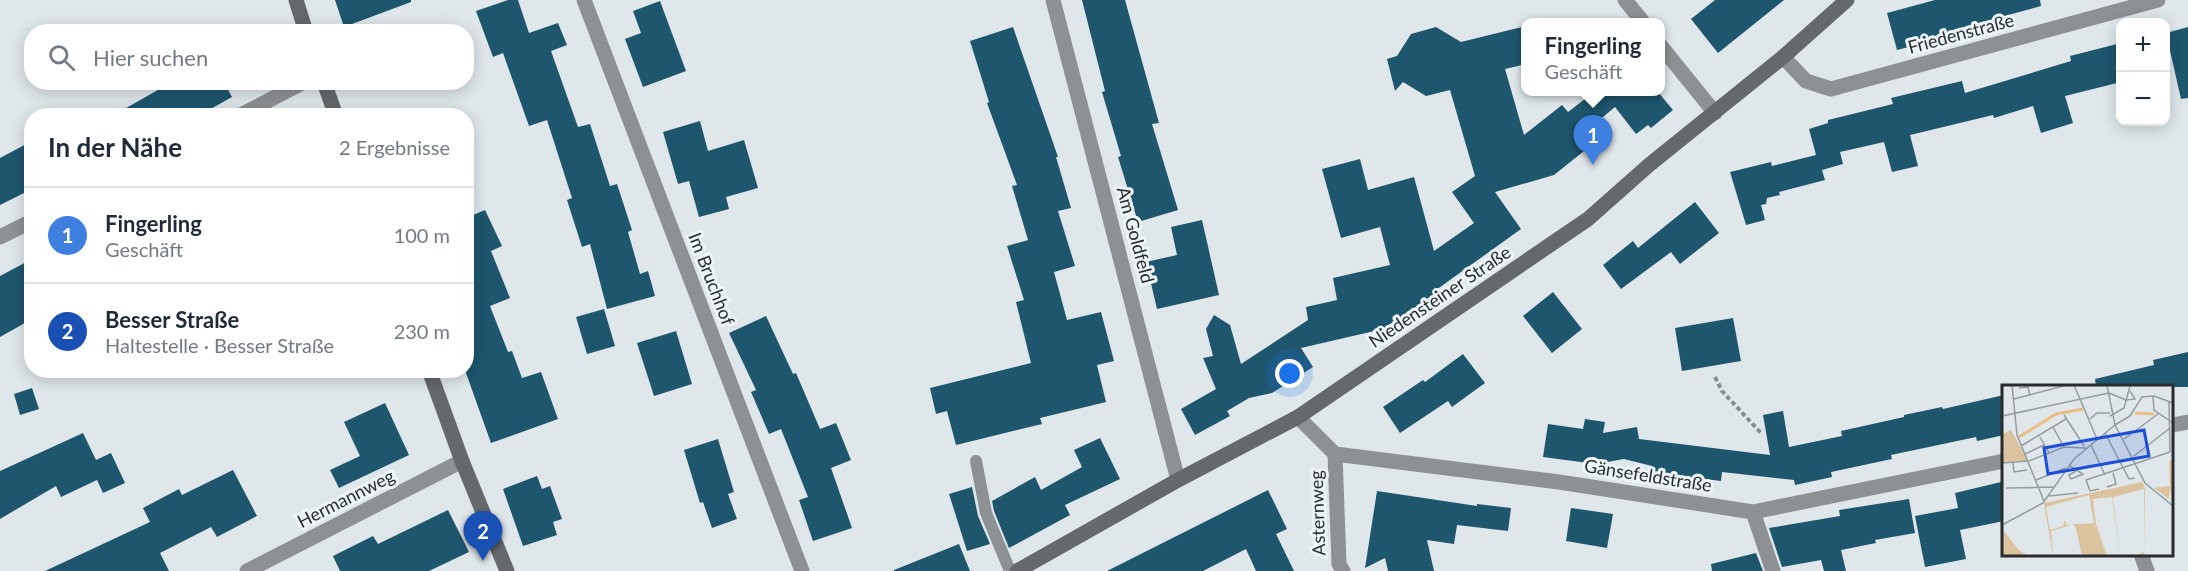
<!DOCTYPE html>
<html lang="de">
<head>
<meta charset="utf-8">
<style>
	:root { --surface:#fff; --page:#f2f2f3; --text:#1f2937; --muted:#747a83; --line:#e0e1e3; --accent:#8c6005 }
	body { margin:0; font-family:Lato,sans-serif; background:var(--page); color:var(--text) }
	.controls { position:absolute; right:18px; top:18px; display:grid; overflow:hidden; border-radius:12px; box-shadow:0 3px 15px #0003 }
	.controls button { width:54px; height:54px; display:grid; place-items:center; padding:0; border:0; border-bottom:2px solid var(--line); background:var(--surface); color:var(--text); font:30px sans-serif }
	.you { position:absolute; left:1290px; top:374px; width:21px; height:21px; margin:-15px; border:4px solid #fff; border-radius:50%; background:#1a73e8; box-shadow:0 0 0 9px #1a73e833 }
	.badge { display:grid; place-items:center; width:39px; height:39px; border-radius:50%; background:var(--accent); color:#fff; font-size:20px; font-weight:700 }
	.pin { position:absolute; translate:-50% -50px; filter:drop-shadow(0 2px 3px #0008) }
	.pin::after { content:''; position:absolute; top:32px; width:21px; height:18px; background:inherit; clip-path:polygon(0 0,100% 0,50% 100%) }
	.popup { position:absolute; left:1521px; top:18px; width:144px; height:78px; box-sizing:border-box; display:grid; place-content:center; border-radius:12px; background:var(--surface); filter:drop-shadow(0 2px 4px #0005); font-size:20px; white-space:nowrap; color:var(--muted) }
	.popup b { font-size:22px; color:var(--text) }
	.popup::after { content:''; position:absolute; left:50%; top:100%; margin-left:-12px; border:12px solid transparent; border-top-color:var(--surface) }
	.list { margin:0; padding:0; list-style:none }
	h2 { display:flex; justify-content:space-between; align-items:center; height:78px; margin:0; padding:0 24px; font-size:26px }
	h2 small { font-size:20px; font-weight:400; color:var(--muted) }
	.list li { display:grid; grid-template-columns:39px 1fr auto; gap:18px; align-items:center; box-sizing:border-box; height:96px; padding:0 24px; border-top:2px solid var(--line) }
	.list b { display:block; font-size:22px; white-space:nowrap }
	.list p { margin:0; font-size:20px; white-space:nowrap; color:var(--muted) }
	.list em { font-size:20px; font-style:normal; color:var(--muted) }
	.icon { flex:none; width:33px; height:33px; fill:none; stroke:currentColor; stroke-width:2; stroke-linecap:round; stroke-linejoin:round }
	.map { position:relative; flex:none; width:2188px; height:571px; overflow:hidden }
	.search { position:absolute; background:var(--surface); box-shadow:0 3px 15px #0003; left:24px; top:24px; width:450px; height:66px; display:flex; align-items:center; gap:15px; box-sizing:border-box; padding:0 21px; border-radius:24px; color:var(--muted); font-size:22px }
	.panel { position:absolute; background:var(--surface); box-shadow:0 3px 15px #0003; left:24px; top:108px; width:450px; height:270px; border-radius:24px }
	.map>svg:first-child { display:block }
	.building { fill:#1e566e }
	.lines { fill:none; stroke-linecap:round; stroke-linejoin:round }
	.path { stroke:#878d8f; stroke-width:4; stroke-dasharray:4.5 3; stroke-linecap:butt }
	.lane { stroke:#8e9193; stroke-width:12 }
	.street { stroke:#8e9193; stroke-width:15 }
	.secondary { stroke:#65696b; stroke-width:15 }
	.labels { text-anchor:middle; stroke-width:6; stroke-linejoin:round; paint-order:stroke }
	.street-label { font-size:18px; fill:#292c2d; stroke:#ecf4f8 }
	.inset-river { fill:none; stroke:#e7bf86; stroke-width:3 }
	.inset-road { fill:none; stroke:#969c9e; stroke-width:1.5 }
	.view { fill:#1d4ed8; fill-opacity:0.15; stroke:#1d4ed8; stroke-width:3 }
	.inset-edge { fill:none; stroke:#292c2d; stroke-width:3 }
</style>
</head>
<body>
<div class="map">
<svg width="2188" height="571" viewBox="0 0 2188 571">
	<rect width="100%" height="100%" fill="#dfe7ea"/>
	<path class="building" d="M 335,0 L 411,0 L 411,2 L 344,27 Z
		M 508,0 L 518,0 L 529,33 L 558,23 L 567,45 L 551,51 L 578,127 L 590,124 L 610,186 L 617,184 L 632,230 L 628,232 L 640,274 L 648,271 L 655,296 L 607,309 L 590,244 L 582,247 L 567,200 L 572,198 L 547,120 L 529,126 L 503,53 L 493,57 L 476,11 Z
		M 1082,0 L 1125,0 L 1159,123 L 1152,124 L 1178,210 L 1138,222 L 1118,157 L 1121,156 L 1102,92 L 1105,91 Z
		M 1715,0 L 1784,0 L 1718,53 L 1691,19 Z
		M 1935,0 L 2040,0 L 2041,6 L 1953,30 L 1953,33 L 1943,35 L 1943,38 L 1897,50 L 1887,13 Z
		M 660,1 L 686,71 L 643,87 L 625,39 L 641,33 L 633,11 Z
		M 1526,26 L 1526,64 L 1505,69 L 1524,135 L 1562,105 L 1568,112 L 1594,92 L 1658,92 L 1673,110 L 1651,128 L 1648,125 L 1636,134 L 1615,107 L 1585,132 L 1594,143 L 1554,175 L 1495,192 L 1521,229 L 1436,290 L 1438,292 L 1383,329 L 1301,348 L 1313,367 L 1272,393 L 1249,398 L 1227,411 L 1230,416 L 1195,435 L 1181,409 L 1216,389 L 1203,358 L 1213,356 L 1206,329 L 1214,315 L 1230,325 L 1241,364 L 1308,320 L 1306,307 L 1337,300 L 1333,278 L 1390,265 L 1380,227 L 1341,238 L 1322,169 L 1360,159 L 1368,190 L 1414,177 L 1434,251 L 1474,223 L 1452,192 L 1475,176 L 1450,90 L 1426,96 L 1403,82 L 1395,91 L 1387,59 L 1397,56 L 1411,34 L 1436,27 L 1461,42 Z
		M 1013,27 L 1058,157 L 1056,157 L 1071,208 L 1058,211 L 1075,266 L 1054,272 L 1067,320 L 1101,312 L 1114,361 L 1097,365 L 1106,402 L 1040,418 L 1042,424 L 956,445 L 947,411 L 936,414 L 930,388 L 1031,363 L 1016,302 L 1024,300 L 1007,246 L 1028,240 L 1012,186 L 1017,185 L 987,103 L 989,102 L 970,41 Z
		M 2188,27 L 2188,98 L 2181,99 L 2166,33 Z
		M 2121,43 L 2121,82 L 2065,96 L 2073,123 L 2041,133 L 2033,106 L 1994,118 L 1993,115 L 1910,135 L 1918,166 L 1892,172 L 1884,142 L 1840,152 L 1843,164 L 1822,170 L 1825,180 L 1779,192 L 1780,195 L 1767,198 L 1766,204 L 1761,205 L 1765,220 L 1746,225 L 1730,172 L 1771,162 L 1772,166 L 1816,155 L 1809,129 L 1828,123 L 1828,120 L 1893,104 L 1891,98 L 1962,81 L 1965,93 L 2071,61 L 2070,56 Z
		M 172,82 L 224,82 L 232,97 L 198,116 L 112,116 Z
		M 700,121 L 708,151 L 744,140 L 758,188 L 726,197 L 729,209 L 699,217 L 689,181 L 678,184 L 663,132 Z
		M 32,141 L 32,189 L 0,205 L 0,158 Z
		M 1695,202 L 1719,233 L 1680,264 L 1671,252 L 1621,289 L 1603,265 L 1633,241 L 1638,248 Z
		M 485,210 L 502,246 L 491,251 L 510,298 L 490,306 L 508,352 L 512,351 L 522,378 L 541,372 L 558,419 L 491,443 L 466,373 L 466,218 Z
		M 1202,220 L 1219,295 L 1157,309 L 1146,262 L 1177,255 L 1171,227 Z
		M 32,259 L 32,319 L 0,337 L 0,276 Z
		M 1553,292 L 1582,329 L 1552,353 L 1523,316 Z
		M 604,309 L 615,346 L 587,354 L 576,317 Z
		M 766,316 L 793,374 L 796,373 L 820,429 L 836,423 L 851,460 L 831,468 L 852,528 L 813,541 L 799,500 L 808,497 L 781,429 L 769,434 L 751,392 L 756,390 L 729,333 Z
		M 1733,318 L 1741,361 L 1682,371 L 1675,328 Z
		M 676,331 L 692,384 L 654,396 L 637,343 Z
		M 2188,352 L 2188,387 L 2096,387 L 2095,379 L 2154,365 L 2153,360 Z
		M 1463,354 L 1485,383 L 1452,407 L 1448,401 L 1400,433 L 1383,407 L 1423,380 L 1425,382 Z
		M 32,388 L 39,409 L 20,415 L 14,394 Z
		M 2004,395 L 2004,435 L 1977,441 L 1976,437 L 1891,455 L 1892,459 L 1831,472 L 1832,477 L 1795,485 L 1794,480 L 1722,472 L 1721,481 L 1651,472 L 1652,466 L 1624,459 L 1596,464 L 1543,457 L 1548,424 L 1583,429 L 1585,419 L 1605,422 L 1603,433 L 1637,427 L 1639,439 L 1770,455 L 1763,415 L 1783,411 L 1789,447 L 1842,436 L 1841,431 L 1904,417 L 1904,415 L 1942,407 L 1943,409 Z
		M 385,403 L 409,455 L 339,488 L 330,470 L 360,456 L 344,422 Z
		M 83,433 L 96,460 L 111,453 L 125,483 L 103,493 L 97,480 L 61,497 L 56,486 L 0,519 L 0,471 Z
		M 1100,438 L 1120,479 L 1065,505 L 1070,515 L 1009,548 L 994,511 L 992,501 L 1035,477 L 1041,490 L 1082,467 L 1074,450 Z
		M 718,439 L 734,492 L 728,494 L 737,519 L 712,528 L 703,502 L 700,503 L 684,450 Z
		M 233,470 L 257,516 L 217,537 L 211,527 L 160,553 L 169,571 L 45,571 L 150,522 L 143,508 L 179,489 L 182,495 Z
		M 537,476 L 542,489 L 550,486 L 562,519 L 553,522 L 557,535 L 523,546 L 503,489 Z
		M 2001,482 L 2004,496 L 2004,521 L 1960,530 L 1966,559 L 1925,567 L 1915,516 L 1958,508 L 1955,493 Z
		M 972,487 L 978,516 L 990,544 L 967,551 L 949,494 Z
		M 1268,490 L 1287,529 L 1276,534 L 1294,571 L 1256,571 L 1246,549 L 1203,571 L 1107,571 Z
		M 1377,491 L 1477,506 L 1477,504 L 1511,508 L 1508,531 L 1457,525 L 1454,544 L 1427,540 L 1434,571 L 1388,571 L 1385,558 L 1365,568 Z
		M 1909,499 L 1915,533 L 1875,540 L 1876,543 L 1841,550 L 1846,571 L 1824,571 L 1821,560 L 1782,567 L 1769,528 L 1840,516 L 1839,510 Z
		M 1571,508 L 1613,514 L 1607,548 L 1566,541 Z
		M 448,510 L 469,552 L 429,571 L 340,571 L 333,556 L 373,536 L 378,544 Z
		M 959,544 L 970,571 L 894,571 L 894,570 Z
		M 1756,553 L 1763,571 L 1712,571 L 1711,564 Z"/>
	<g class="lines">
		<path class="path" d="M 1715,377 L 1722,391 L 1761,433"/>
		<path class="lane" d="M 976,461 L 986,513 L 1010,571"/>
		<path class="street" d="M 584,0 L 802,571
			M 1053,0 L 1178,480
			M 1625,0 L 1643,22
			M 1660,45 L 1715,113
			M 1783,57 L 1806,81 L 1831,89 L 2158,0
			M 239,116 L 304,82
			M 0,237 L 32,221
			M 1298,417 L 1335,454 L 1559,482 L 1753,512 L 2004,461
			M 2172,425 L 2188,422
			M 1335,454 L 1339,564 L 1343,571
			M 1753,512 L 1773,571
			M 2141,554 L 2147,571
			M 247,571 L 462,461"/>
		<path class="secondary" d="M 296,0 L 306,32
			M 324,82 L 336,116
			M 429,370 L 462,461 L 507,571
			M 1017,571 L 1178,480 L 1298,417 L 1588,219 L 1649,165 L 1783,57 L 1847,0"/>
	</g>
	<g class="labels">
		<g class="street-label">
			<text transform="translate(1961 34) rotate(-15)" y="6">Friedenstraße</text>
			<text transform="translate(1135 235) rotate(75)" y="6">Am Goldfeld</text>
			<text transform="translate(711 279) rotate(69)" y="6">Im Bruchhof</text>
			<text transform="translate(1440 297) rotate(-34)" y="6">Niedensteiner Straße</text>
			<text transform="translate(1648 476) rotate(9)" y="6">Gänsefeldstraße</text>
			<text transform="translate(346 499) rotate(-27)" y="6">Hermannweg</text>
			<text transform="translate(1318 513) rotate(-92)" y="6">Asternweg</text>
		</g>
	</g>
	<g transform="translate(2002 385)">
		<rect width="171" height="171" fill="#dfe7ea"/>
		<path d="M 171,75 L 171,102 L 170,118 L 168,102 L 167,114 L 152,103 L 168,101 L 167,76 ZM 140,97 L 143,103 L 142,171 L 132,171 L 142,167 L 142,104 L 111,112 L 118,171 L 110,112 L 91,114 L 94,139 L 106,171 L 93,140 L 73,142 L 72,139 L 49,146 L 51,171 L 42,118 ZM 87,110 L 92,138 L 64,140 L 63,135 L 61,141 L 48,145 L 44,122 Z" fill="#dcc39f" fill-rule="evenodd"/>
		<path d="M 73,139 L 93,140 L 105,171 L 80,171 ZM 0,144 L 18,166 L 27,171 L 0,171 Z" fill="#dcc39f"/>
		<path d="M 9,45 L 26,76 L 0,77 L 0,49 Z" fill="#dcc39f"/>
		<path class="inset-river" d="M 133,28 L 152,29M 17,52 L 54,29 L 81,24"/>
		<path class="inset-road" d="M 10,0 L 15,50 L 42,116M 72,0 L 95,54M 105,0 L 113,40 L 128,31 L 140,12 L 152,11 L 171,18M 17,3 L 26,2 L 28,11M 107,8 L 124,15 L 133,14 L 128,6M 151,11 L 152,25 L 171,38M 12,14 L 65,0M 167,17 L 168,67M 62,30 L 82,61M 0,31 L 107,8M 108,31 L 122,23 L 128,1M 88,34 L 95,28 L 108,28M 51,42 L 62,62M 103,48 L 127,94 L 133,93M 38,52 L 47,68M 122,54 L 156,29M 89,60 L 103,90M 19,61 L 64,34M 23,69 L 42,60M 132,71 L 168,43M 11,77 L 12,87 L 25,85M 0,78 L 27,76 L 62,62 L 84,63M 68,81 L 81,89 L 69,94 L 67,90 L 74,86M 34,95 L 64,83M 105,102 L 114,99 L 111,88M 4,103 L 51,102M 97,104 L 88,106 L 84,95 L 168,67M 47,111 L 76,108M 0,140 L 41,118 L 72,74 L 113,40 L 143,98 L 171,121"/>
		<path class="view" d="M 142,45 L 147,71 L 46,89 L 42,63 Z"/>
		<rect width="171" height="171" class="inset-edge"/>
	</g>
</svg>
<div class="controls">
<button>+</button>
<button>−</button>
</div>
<div class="you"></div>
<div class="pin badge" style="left:1593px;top:165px;background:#3f7fe0">1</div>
<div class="popup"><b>Fingerling</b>Geschäft</div>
<div class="pin badge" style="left:483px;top:561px;background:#1a4fb4">2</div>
<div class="search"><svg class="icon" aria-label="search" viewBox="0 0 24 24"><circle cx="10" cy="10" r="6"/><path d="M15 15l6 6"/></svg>Hier suchen</div>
<section class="panel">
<h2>In der Nähe<small>2 Ergebnisse</small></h2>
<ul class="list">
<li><span class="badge" style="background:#3f7fe0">1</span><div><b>Fingerling</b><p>Geschäft</p></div><em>100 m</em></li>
<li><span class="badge" style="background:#1a4fb4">2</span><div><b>Besser Straße</b><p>Haltestelle · Besser Straße</p></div><em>230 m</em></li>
</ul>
</section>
</div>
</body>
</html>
